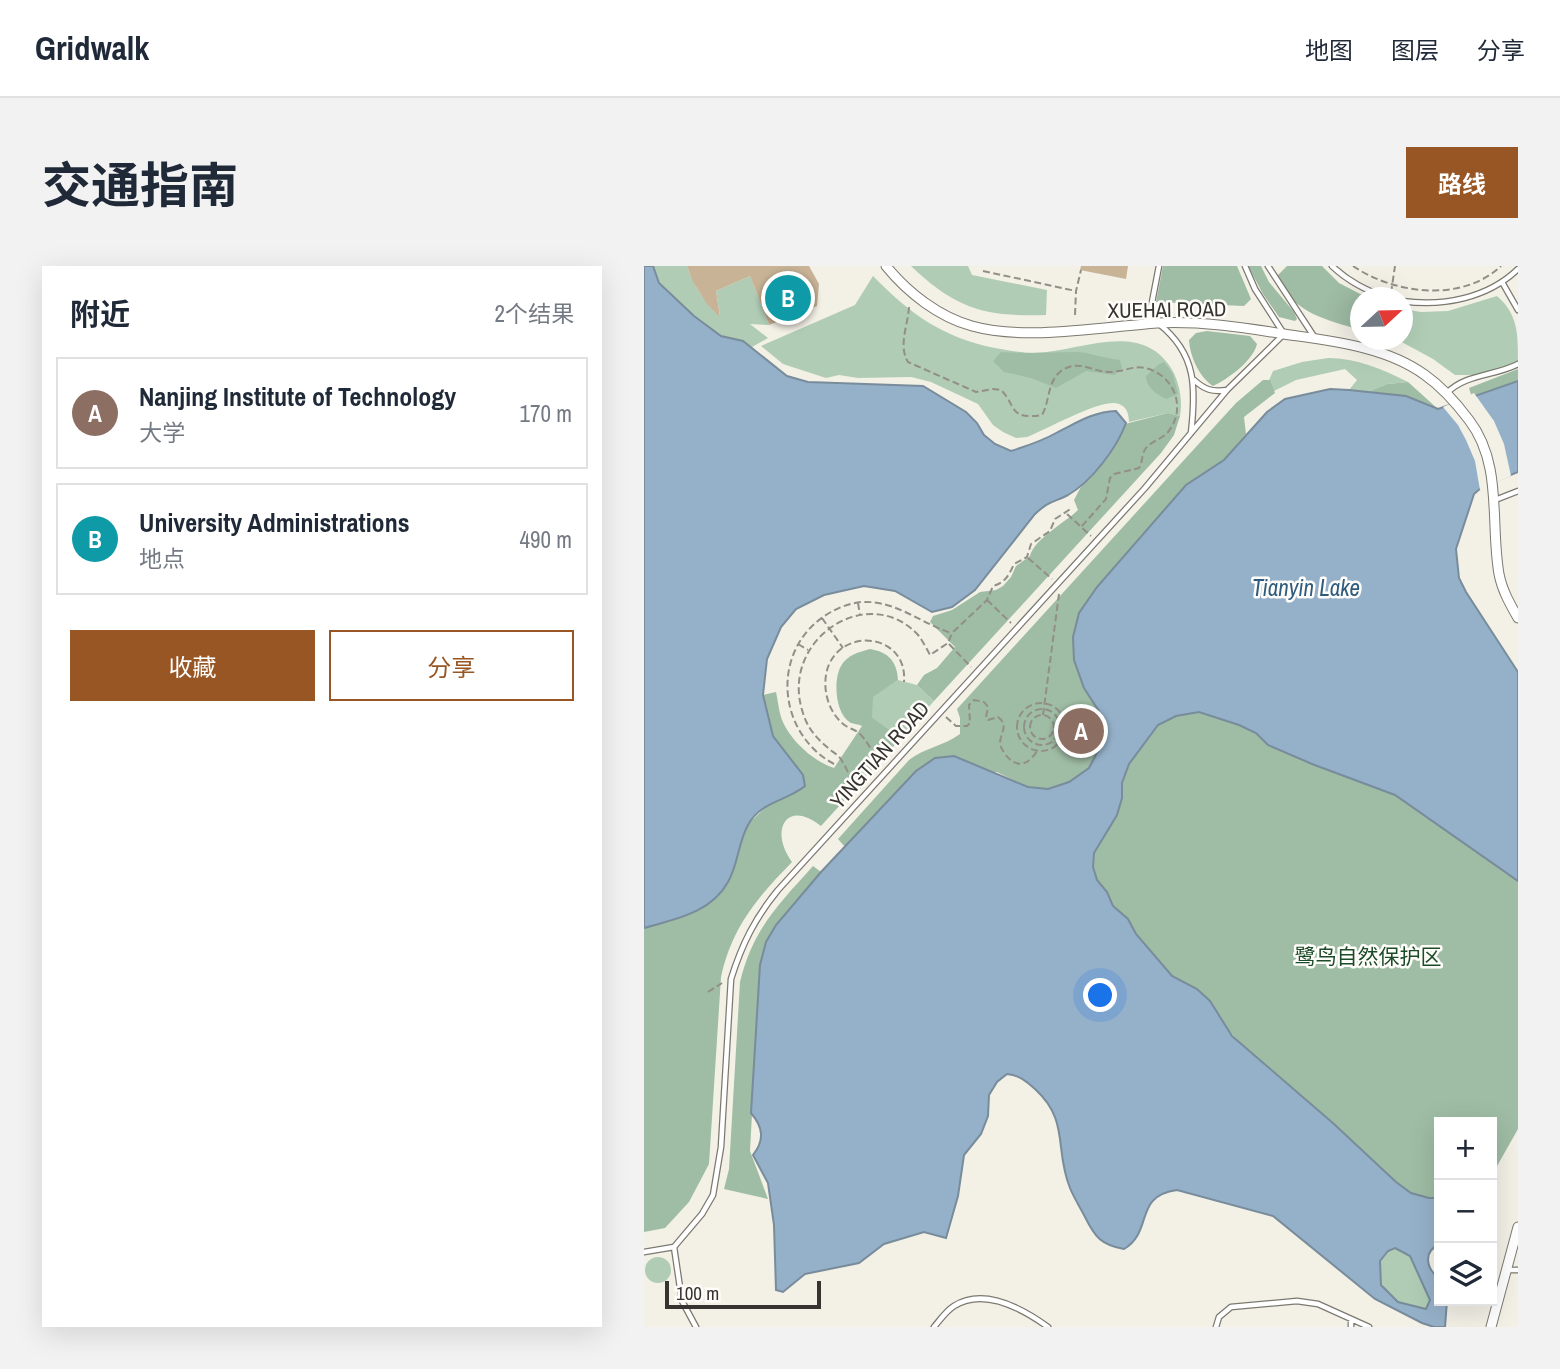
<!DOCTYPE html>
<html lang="zh">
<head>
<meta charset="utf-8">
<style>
	:root { --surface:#fff; --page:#f2f2f3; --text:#1f2937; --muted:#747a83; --line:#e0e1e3; --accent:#985624 }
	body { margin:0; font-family:"Archivo Narrow","Noto Sans SC",sans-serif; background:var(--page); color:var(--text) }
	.controls { position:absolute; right:21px; bottom:21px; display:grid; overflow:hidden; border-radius:0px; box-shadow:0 7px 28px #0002 }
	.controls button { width:63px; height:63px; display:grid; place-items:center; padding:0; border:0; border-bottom:2px solid var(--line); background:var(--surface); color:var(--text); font:35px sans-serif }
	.compass { position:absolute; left:706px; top:21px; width:63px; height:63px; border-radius:50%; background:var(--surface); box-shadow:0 7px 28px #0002; rotate:68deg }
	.scale { position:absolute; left:21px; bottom:18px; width:156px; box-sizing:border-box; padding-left:7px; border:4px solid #353430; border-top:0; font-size:19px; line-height:24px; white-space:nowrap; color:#353430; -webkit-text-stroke:5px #fffdf9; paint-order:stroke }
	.you { position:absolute; left:457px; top:730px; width:24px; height:24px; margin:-18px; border:5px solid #fff; border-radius:50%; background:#1a73e8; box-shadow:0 0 0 10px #1a73e833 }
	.badge { display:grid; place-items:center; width:46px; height:46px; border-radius:50%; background:var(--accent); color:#fff; font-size:23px; font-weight:700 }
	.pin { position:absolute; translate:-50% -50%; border:4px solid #fff; box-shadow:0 2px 7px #0006 }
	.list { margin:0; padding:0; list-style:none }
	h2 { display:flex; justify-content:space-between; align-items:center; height:91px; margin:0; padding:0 28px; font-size:30px }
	h2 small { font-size:23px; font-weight:400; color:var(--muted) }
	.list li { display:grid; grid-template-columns:46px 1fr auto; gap:21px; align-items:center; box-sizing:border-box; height:112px; margin:0 14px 14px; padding:0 14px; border:2px solid var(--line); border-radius:0px }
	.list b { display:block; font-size:26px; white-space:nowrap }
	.list p { margin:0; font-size:23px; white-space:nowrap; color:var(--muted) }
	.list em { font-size:23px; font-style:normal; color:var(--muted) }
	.actions { display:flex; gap:14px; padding:21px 28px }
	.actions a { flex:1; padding:16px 0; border:2px solid var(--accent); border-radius:0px; text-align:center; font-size:24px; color:var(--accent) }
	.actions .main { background:var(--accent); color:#fff }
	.icon { flex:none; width:38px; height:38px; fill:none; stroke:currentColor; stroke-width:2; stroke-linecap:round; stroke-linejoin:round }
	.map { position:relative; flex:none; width:874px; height:1061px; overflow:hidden; border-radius:0px }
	header { display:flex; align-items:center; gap:42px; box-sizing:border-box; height:98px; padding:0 35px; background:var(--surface); border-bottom:2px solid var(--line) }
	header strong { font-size:33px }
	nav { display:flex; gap:38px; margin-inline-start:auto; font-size:24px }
	.intro { display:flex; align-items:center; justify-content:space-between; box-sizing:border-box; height:168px; padding:0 42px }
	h1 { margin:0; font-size:49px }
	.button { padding:18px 32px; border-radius:0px; background:var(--accent); color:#fff; font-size:24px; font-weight:700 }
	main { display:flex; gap:42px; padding:0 42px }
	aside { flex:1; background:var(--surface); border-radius:0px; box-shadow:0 7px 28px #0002 }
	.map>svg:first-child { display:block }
	.green { fill:#b0ccb5 }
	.forest { fill:#9fbca4 }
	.water { fill:#95b1c9; stroke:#788c9b; stroke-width:2; fill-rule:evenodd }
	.pier { fill:#f3f0e6 }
	.building { fill:#c8b396 }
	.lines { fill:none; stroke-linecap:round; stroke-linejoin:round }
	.lane-casing { stroke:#7c7970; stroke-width:7 }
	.street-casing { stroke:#7c7970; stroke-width:11 }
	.path { stroke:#918f88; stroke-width:2; stroke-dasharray:7 3.5; stroke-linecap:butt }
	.lane { stroke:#fff; stroke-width:4.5 }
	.street { stroke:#fff; stroke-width:9 }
	.labels { text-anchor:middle; stroke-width:5; stroke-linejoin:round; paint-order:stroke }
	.street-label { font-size:21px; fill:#353430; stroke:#fffdf9 }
	.park-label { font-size:21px; fill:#1c4b29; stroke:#fffdf9 }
	.water-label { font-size:23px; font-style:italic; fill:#2e5c7f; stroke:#fffdf9 }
</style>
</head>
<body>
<header>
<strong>Gridwalk</strong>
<nav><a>地图</a><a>图层</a><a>分享</a></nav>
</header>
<div class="intro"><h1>交通指南</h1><a class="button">路线</a></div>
<main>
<aside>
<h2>附近<small>2个结果</small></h2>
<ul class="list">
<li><span class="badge" style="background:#8d6e63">A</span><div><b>Nanjing Institute of Technology</b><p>大学</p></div><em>170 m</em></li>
<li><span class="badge" style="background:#0f9aa8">B</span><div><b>University Administrations</b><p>地点</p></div><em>490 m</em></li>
</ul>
<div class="actions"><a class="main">收藏</a><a>分享</a></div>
</aside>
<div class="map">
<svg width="874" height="1061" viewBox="0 0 874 1061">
	<rect width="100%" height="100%" fill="#f3f0e6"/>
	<path class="green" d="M 9,0 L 43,0 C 50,20 60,36 76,50 L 72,25 L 106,10 L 125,59 L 106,58 L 124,72 L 108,81 L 99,75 L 77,70 L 50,50 L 15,17 Z
		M 267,0 L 324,0 L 328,9 L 403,24 L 402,49 C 341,51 312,43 267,0 Z
		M 229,10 C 265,47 299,72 351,82 C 363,84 377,87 389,87 C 433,87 493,54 525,99 C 535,113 539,133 536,150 L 524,147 L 485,156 C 485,147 482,138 470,137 C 449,137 405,162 383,171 L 372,172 L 359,166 L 349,159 L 334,138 L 287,116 L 267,111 L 214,112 L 195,109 L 182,112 L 139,98 L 117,80 L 211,39 Z
		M 853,30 C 874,48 874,68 874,96 L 840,109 L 811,109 L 789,93 L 754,74 L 758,74 L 759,43 L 777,46 L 804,45 Z
		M 684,92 C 713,92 738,103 764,116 L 743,118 L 724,126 L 705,124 L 713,114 L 701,103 L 652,114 L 618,131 L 629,105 L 658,96 Z
		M 254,414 L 273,419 L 290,435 L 257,472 L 228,451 L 228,431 Z
		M 751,982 L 766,990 L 786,1034 L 782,1043 L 754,1036 L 737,1019 L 736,995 L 744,985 Z
		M1 1004a13 13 0 1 1 26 0a13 13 0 1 1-26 0Z"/>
	<path class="forest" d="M 519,0 L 593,0 L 607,33 L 600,40 L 512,36 Z
		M 604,0 L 617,0 L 625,16 L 650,46 L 653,53 L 651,55 L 635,51 L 619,28 Z
		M 643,0 L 678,0 L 695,17 L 722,31 L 716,32 L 716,64 C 681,53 650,48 633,10 Z
		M 563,65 L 606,70 L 613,78 C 609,95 584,113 569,120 C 555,111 546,90 545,74 L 552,67 Z
		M 357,86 C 382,88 406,86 431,86 C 446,86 461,93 476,94 L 478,102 L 470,109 L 442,105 L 412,122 L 387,112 L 360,106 L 349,95 Z
		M 520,96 L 529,108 L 534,128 L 522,133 C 512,128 502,121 502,110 L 514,99 Z
		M 874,103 L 874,115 L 828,132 L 825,122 Z
		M 619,114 L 626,114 L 631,127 L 600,151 L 602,168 L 580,194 L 542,219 L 453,321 L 440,422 L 458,450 L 461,464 L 456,481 L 445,502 L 425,516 L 404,523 L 384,521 L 353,506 L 272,505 L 201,581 L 194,573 L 265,494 C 280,482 300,480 316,468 L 316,452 L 313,443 L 592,137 Z
		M 764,116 L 794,143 L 762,130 L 724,126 L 743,118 Z
		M 524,147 L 536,150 L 530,169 L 517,187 L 290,435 L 273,419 L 280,409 L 293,402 L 311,381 L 286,356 L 289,350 L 308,344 L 336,326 L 352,324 L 359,320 L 367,311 L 372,300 L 386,290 C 390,273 422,256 434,244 L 430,234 L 440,215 L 481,158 Z
		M 226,383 C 244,386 253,395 254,414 L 229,431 L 228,451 L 257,472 L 177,560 C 142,532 125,565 148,596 C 113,632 88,661 77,711 L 65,898 L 45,936 L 21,962 L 0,966 L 0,662 L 38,651 L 84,616 L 104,558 L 127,536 L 155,525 L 142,489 L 129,470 L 119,429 L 132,426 C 134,435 135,446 138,454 C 147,475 169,495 190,502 L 218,460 C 214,458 210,458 207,457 C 191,448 189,414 197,400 C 203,389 215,386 226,383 Z
		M 555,446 L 595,459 L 612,467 L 624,479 L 668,498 L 751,529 L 874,615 L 874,863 L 848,909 L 848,856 L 795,856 L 795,932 L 785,932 L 767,927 L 752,916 L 690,858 L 603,785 L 579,758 L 566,735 L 553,723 L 528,710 L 492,667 L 484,653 L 469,640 L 463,626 L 453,614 L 449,601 L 450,587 L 473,549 L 478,532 L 478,517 L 485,498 L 514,459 L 532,450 Z
		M 169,600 L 177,606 L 132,659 L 116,699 L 106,885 L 124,933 L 80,923 L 85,903 L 96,716 C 109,663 134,639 169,600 Z"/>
	<path class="water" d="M 0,0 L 9,0 L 15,17 L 50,50 L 77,70 L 99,75 L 143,110 L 164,116 L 279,120 L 322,146 L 333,157 L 340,169 L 351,178 L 367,185 C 383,180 400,174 414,166 C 434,156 449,146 472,145 L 482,157 C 473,182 447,216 424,229 C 409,237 406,234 391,248 L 331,324 L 308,341 L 288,346 L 251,325 L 220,320 L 180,329 L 152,343 L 137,361 L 123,393 L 119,429 L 129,470 L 159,509 L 161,520 C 143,535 117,535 104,559 C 94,577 94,599 84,616 C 67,647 31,653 0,662 Z
		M 874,115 L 874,206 L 838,221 L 830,228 L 812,283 L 815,312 L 822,326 L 874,406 L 874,615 L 751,529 L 668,498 L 624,479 L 612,467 L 595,459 L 555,446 L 532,450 L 514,459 L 485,498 L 478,517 L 478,532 L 473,549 L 450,587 L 449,601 L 453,614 L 463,626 L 469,640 L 484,653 L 492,668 L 528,710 L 553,723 L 566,735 L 588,770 L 690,858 L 752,916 L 767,927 L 785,932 L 795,932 L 795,979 C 779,985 782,1003 795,1012 L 795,1035 L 803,1035 L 801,1061 L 790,1061 L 778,1057 L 731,1033 L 629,950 L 533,924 C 489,930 510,965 480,983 C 457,979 451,971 441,951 C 436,941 430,932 426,922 C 410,883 426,855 391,823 C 382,815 375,809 363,808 L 353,816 L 345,829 L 344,850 L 337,868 L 320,889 L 314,930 L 302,972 L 280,966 L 240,978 L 215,997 L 161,1008 L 139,1026 L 132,1024 L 130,959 L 124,917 L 109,889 C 121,874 119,861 107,847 L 116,699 L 122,676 L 132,659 L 177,606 L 272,505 L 291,492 L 310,490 L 384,521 L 404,523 L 425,516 L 445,502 L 456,481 L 461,464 L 458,450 L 440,422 L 430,394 L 429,371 L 435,347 L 453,321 L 542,219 L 580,194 L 623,146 L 641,133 L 686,123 L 705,124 L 762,130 L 794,143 ZM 751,982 L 766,990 L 786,1034 L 782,1043 L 754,1036 L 737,1019 L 736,995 L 744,985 Z"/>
	<path class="pier" d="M 830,127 L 850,155 L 860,178 L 867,210 L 836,224 L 831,195 L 822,174 L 814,159 L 799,141 Z"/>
	<path class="building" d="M 43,0 L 165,0 L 175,18 L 173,40 L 125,59 L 106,10 L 72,25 L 76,51 L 63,38 L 49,16 Z
		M 437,0 L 484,0 L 482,13 L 436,4 Z"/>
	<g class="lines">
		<g class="lane-casing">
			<path id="lane" d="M 624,0 L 671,72
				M 688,0 C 705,16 722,24 743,32
				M 858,16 L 874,44
				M 758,35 C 799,41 844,32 874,3
				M 504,57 L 515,0
				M 515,58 C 553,88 552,123 547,167
				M 550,114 C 561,124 568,126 583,124
				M 803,127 C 821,108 851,110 874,98
				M 851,234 L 874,225
				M 30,981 L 38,1035 L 52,1061
				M 0,986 L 30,981 L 58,948 L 69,929 L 77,881 L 87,713 C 98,678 111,652 134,624 L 501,222 L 583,124 L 640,68 L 611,23 L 601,0
				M 863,1004 L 874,1004
				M 290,1061 C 296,1054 302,1045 310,1040 C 340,1021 379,1043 404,1061
				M 572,1061 L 575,1051 L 587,1041 L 653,1035 L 674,1038 L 725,1061
				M 707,1061 L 707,1053"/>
		</g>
		<g class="street-casing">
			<path id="street" d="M 242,0 C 264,27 295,51 328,60 C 381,75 458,61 513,57 C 556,55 597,61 640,68 C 687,75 741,80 781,109 C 798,121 813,138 825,154 C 859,198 846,257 855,308 C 858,324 866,338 874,352
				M 847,1061 L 874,961"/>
		</g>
		<path class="path" d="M 709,0 C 750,28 818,37 857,0
			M 339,5 L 432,25
			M 747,27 L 751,0
			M 265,41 C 264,59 254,80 264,96 L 332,126 L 349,123 L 357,124 C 373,140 364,154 398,149 C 406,135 403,116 417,105 C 434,93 447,105 464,106 C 477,107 489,99 501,102 C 531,109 543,143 524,166 C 518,173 508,175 502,182 C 497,189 499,196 495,202 L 470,208 L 466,212 L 462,233 L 437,261
			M 431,49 L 432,25 L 437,4
			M 423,248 L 447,270
			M 384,292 L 408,313
			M 343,334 L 367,357
			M 214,337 L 216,349
			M 178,352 L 199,382
			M 154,378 L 164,384
			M 305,378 L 327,401
			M373 461a24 24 0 1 1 48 0a24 24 0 1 1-48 0Z
			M380 461a18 18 0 1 1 36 0a18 18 0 1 1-36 0Z
			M386 461a12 12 0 1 1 24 0a12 12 0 1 1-24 0Z
			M 399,449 L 415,328
			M 302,451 L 312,460 L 323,460 L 326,457 L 325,439 L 330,434 L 340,436 L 344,441 L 342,451 L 344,454 L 354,451 C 366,460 355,468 356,479 C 365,499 380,506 393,485
			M 190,498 C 131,466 126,380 187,346 C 196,341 207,337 217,336 C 252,334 276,357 307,367
			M 236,500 C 230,489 225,477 216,468 C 212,464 207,463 202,460 C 184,448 177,421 184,401 C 199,360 264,368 260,416
			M 216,523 C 205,513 204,503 196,492 C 193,488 187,485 183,481 C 172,472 163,461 159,447 C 134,374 225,314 275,370 C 279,376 283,383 286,389 L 304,377 L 308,367 L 343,334 L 349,320 C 361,317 365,309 370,298 L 383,291 L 387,278 L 406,265 L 411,253 L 428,242
			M 64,726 L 78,717"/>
		<use href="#lane" class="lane"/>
		<use href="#street" class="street"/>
	</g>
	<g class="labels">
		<g class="street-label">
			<text transform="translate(523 44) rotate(-1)" y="7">XUEHAI ROAD</text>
			<text transform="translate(236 489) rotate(-48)" y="7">YINGTIAN ROAD</text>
		</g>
		<g class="park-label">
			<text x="724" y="698">鹭鸟自然保护区</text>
		</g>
		<g class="water-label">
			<text x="662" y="330">Tianyin Lake</text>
		</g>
	</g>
</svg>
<div class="controls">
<button>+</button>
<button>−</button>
<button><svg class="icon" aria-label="layers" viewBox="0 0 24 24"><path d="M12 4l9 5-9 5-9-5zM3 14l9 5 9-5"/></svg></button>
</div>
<svg class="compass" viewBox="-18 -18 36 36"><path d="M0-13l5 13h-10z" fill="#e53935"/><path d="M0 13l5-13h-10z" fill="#747a83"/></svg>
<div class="scale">100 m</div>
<div class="you"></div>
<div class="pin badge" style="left:437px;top:465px;background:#8d6e63">A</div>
<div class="pin badge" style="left:144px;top:32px;background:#0f9aa8">B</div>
</div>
</main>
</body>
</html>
